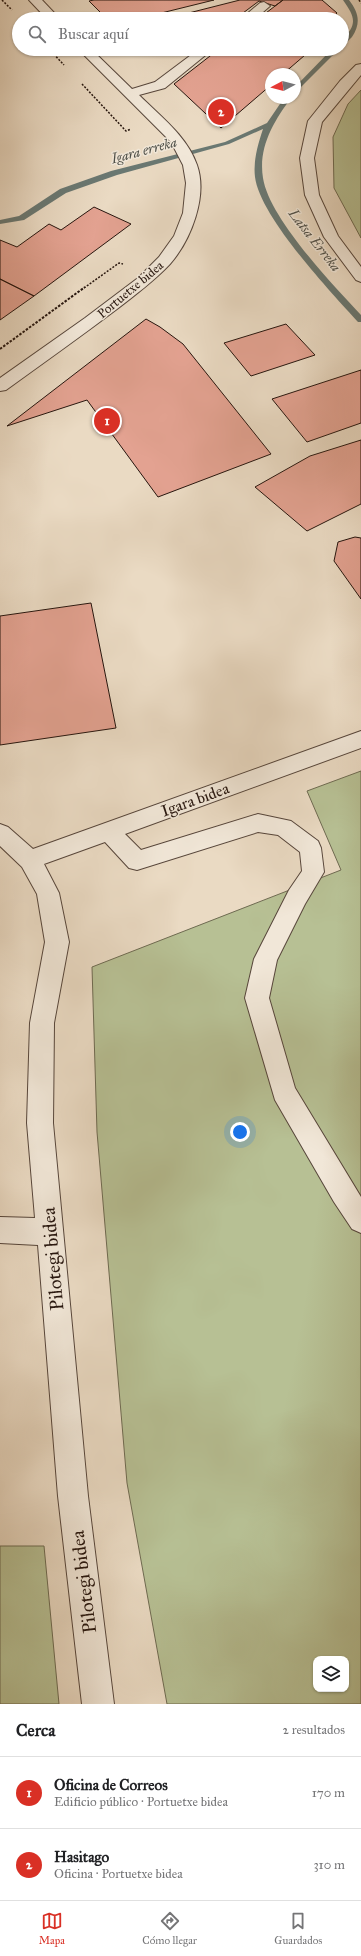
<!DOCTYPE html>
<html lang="es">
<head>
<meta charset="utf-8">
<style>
	:root { --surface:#fff; --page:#f2f2f2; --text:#202124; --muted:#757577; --line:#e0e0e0; --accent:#d93025 }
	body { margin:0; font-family:"IM FELL Great Primer",serif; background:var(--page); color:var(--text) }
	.controls { position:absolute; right:12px; bottom:12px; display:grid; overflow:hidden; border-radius:8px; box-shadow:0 1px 3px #0004 }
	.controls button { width:36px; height:36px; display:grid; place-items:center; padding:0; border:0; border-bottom:1px solid var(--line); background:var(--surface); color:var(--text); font:20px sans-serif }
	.compass { position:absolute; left:265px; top:68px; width:36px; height:36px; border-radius:50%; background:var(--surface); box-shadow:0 1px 3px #0004; rotate:263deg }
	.you { position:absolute; left:240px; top:1132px; width:14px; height:14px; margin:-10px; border:3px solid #fff; border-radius:50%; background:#1a73e8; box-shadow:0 0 0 6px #1a73e833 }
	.badge { display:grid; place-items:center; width:26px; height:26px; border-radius:50%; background:var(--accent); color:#fff; font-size:13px; font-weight:700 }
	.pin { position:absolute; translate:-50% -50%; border:2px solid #fff; box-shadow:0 1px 4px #0006 }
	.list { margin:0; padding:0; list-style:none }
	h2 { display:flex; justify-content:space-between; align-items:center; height:52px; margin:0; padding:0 16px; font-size:17px }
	h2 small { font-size:13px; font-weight:400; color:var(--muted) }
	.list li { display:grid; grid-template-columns:26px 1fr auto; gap:12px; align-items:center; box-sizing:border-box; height:72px; padding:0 16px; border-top:1px solid var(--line) }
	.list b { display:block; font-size:15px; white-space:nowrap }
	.list p { margin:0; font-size:13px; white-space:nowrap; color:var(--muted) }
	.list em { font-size:13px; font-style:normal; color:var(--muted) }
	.icon { flex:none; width:22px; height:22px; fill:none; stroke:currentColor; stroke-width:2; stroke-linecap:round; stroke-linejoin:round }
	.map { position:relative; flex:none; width:361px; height:1704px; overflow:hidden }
	.search { position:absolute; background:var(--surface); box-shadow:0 1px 3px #0004; left:12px; right:12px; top:12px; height:44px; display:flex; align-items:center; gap:10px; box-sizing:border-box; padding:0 14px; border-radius:22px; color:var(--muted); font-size:15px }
	.sheet { height:196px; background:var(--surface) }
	nav { display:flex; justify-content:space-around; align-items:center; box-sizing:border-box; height:56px; border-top:1px solid var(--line); background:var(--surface); font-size:11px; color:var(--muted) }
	nav a { display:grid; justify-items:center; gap:2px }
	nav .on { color:var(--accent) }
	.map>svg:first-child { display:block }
	.green { fill:#b7c094; stroke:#6e6a51; fill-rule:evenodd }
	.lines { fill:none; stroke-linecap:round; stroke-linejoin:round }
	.stream { fill:#6a7872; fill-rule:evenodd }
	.building { fill:#e3a291; stroke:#26150e }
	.minor-casing { stroke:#57463b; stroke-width:2 }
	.path-far1 { stroke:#26150e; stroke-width:1.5; stroke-dasharray:2 1.5; stroke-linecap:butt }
	.path { stroke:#26150e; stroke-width:2; stroke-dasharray:2.5 1.5; stroke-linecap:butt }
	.minor { fill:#f1e7d8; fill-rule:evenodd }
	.labels { text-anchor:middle; stroke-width:3; stroke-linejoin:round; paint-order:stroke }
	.far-street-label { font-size:13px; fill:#26150e; stroke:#f1e7d8 }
	.far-water-label { font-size:14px; font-style:italic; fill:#4e4f48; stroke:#f1e7d8 }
	.street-label { font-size:16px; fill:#26150e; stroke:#f1e7d8 }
	.near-street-label { font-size:19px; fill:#26150e; stroke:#f1e7d8 }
</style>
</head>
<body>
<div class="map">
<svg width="361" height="1704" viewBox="0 0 361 1704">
	<rect width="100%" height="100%" fill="#eadac3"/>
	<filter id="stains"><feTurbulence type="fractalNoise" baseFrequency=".005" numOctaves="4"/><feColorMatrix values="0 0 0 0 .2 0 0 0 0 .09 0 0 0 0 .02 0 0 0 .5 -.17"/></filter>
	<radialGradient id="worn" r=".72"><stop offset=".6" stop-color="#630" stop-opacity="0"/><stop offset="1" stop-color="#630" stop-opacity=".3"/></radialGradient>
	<path class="green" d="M 361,90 L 361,238 L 334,188 L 333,137 L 348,104 Z
		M 361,771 L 361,1704 L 167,1704 L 127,1483 L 97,1132 L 92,967 L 341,870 L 307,791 ZM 316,1659 L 346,1659 L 346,1689 L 316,1689 Z
		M 0,1546 L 44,1546 L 59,1704 L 0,1704 Z"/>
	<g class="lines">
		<path class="stream" d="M 343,0 L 349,0 C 359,13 361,23 352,37 C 349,40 346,43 342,45 L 342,40 C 358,24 355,17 343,0 Z
			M 332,49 L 339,49 L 295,93 L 295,87 Z
			M 284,98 L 291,98 C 274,121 258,147 263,178 C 269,218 333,285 361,315 L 361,322 L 358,322 C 330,291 260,217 255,177 C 253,161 258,144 263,129 L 229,144 L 117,175 L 66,193 L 24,220 L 0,224 L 0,220 L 19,216 L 60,189 L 111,171 L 225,142 L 267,123 Z"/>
	</g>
	<path class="building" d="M 94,0 L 214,0 L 137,19 L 107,19 L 89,1 Z
		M 240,0 L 283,0 L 275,6 L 259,1 L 235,19 L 165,19 Z
		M 283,0 L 322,0 L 337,13 L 332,18 L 333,19 L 258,19 Z
		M 173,49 L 196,49 L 189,54 Z
		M 219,49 L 312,49 L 283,74 L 271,74 L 271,85 L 221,128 L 174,84 Z
		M 94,207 L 131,224 L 34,296 L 0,279 L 0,240 L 17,247 L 49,224 L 61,230 Z
		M 0,279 L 34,296 L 0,320 Z
		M 146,319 L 160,327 L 183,344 L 271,454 L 158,497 L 87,400 L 7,426 Z
		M 286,324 L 315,355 L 251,376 L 224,343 Z
		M 361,370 L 361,423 L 307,442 L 272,399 Z
		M 361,440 L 361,504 L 307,531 L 255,487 L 310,456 Z
		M 355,537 L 361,538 L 361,599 L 334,561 L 338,542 Z
		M 91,603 L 116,728 L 0,745 L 0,616 Z"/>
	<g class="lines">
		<g class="minor-casing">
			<path id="minor" d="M 29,0 L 42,0 L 60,19 L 47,19 Z
				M 264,2 L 270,6 L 255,19 L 241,19 L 260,3 Z
				M 78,49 L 91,49 L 132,89 L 155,82 L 199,49 L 213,49 L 165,88 L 139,95 C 160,116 187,136 197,165 C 208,196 191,240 170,264 C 154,281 135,295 117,309 C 80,337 43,363 6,390 L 0,391 L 0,378 L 85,318 L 138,278 L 159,257 L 174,236 L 183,213 L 186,183 L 183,165 L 171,142 Z
				M 361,64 L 361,75 L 322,122 L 314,158 L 319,195 L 338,236 L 361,267 L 361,282 L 356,280 L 324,237 L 305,195 L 300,158 L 308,121 L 340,81 L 356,65 Z
				M 361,731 L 361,748 L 125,834 L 141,850 L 258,814 L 291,821 L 318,841 L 321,848 L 324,872 L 305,904 L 277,960 L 269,998 L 295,1088 L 361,1197 L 361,1233 L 352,1229 L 334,1202 L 275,1100 L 245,998 L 254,959 L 289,890 L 302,871 L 300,852 L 278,835 L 258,832 L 137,870 L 129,868 L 105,842 L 44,864 L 59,893 L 69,942 L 54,1023 L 53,1123 L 88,1496 L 114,1704 L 82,1704 L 58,1496 L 38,1245 L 0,1243 L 0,1217 L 35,1218 L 27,1123 L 30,1023 L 45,942 L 37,894 L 22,867 L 0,846 L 0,824 L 8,827 L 33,849 Z"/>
		</g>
		<path class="path-far1" d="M 2,0 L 12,10
			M 359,0 L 361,3
			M 49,49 L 64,65
			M 82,84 L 126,131 L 131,129
			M 84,288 L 119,263 L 123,264"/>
		<path class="path" d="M 0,349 L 85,287"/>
		<use href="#minor" class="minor"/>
	</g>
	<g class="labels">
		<g class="far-street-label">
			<text transform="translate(130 289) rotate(-40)" y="5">Portuetxe bidea</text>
		</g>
		<g class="far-water-label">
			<text transform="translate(144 150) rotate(-15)" y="5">Igara erreka</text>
			<text transform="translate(315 240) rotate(52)" y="5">Latsa Erreka</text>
		</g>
		<g class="street-label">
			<text transform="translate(195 799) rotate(-20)" y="6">Igara bidea</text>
		</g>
		<g class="near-street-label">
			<text transform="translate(52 1259) rotate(-95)" y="7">Pilotegi bidea</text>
			<text transform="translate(83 1582) rotate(-97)" y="7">Pilotegi bidea</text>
		</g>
	</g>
	<rect width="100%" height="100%" filter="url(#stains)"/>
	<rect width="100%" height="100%" fill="url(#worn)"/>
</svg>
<div class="controls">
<button><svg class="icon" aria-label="layers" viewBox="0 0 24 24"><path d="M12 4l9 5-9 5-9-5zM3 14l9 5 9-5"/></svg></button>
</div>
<svg class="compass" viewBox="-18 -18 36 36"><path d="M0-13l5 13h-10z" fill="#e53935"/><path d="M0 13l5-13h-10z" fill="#757577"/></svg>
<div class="you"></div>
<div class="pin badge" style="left:107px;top:421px">1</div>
<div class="pin badge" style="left:221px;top:112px">2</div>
<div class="search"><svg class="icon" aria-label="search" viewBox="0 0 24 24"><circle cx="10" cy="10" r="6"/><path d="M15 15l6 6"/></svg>Buscar aquí</div>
</div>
<section class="sheet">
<h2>Cerca<small>2 resultados</small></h2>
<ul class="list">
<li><span class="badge">1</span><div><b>Oficina de Correos</b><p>Edificio público · Portuetxe bidea</p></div><em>170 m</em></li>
<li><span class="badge">2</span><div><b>Hasitago</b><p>Oficina · Portuetxe bidea</p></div><em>310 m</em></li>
</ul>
</section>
<nav>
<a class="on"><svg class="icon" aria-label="map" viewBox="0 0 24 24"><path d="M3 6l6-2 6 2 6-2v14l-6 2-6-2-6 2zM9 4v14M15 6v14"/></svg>Mapa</a>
<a><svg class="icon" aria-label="directions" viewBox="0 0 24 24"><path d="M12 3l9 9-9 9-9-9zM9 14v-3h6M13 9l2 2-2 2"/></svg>Cómo llegar</a>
<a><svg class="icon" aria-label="saved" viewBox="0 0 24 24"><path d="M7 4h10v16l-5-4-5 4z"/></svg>Guardados</a>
</nav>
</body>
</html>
